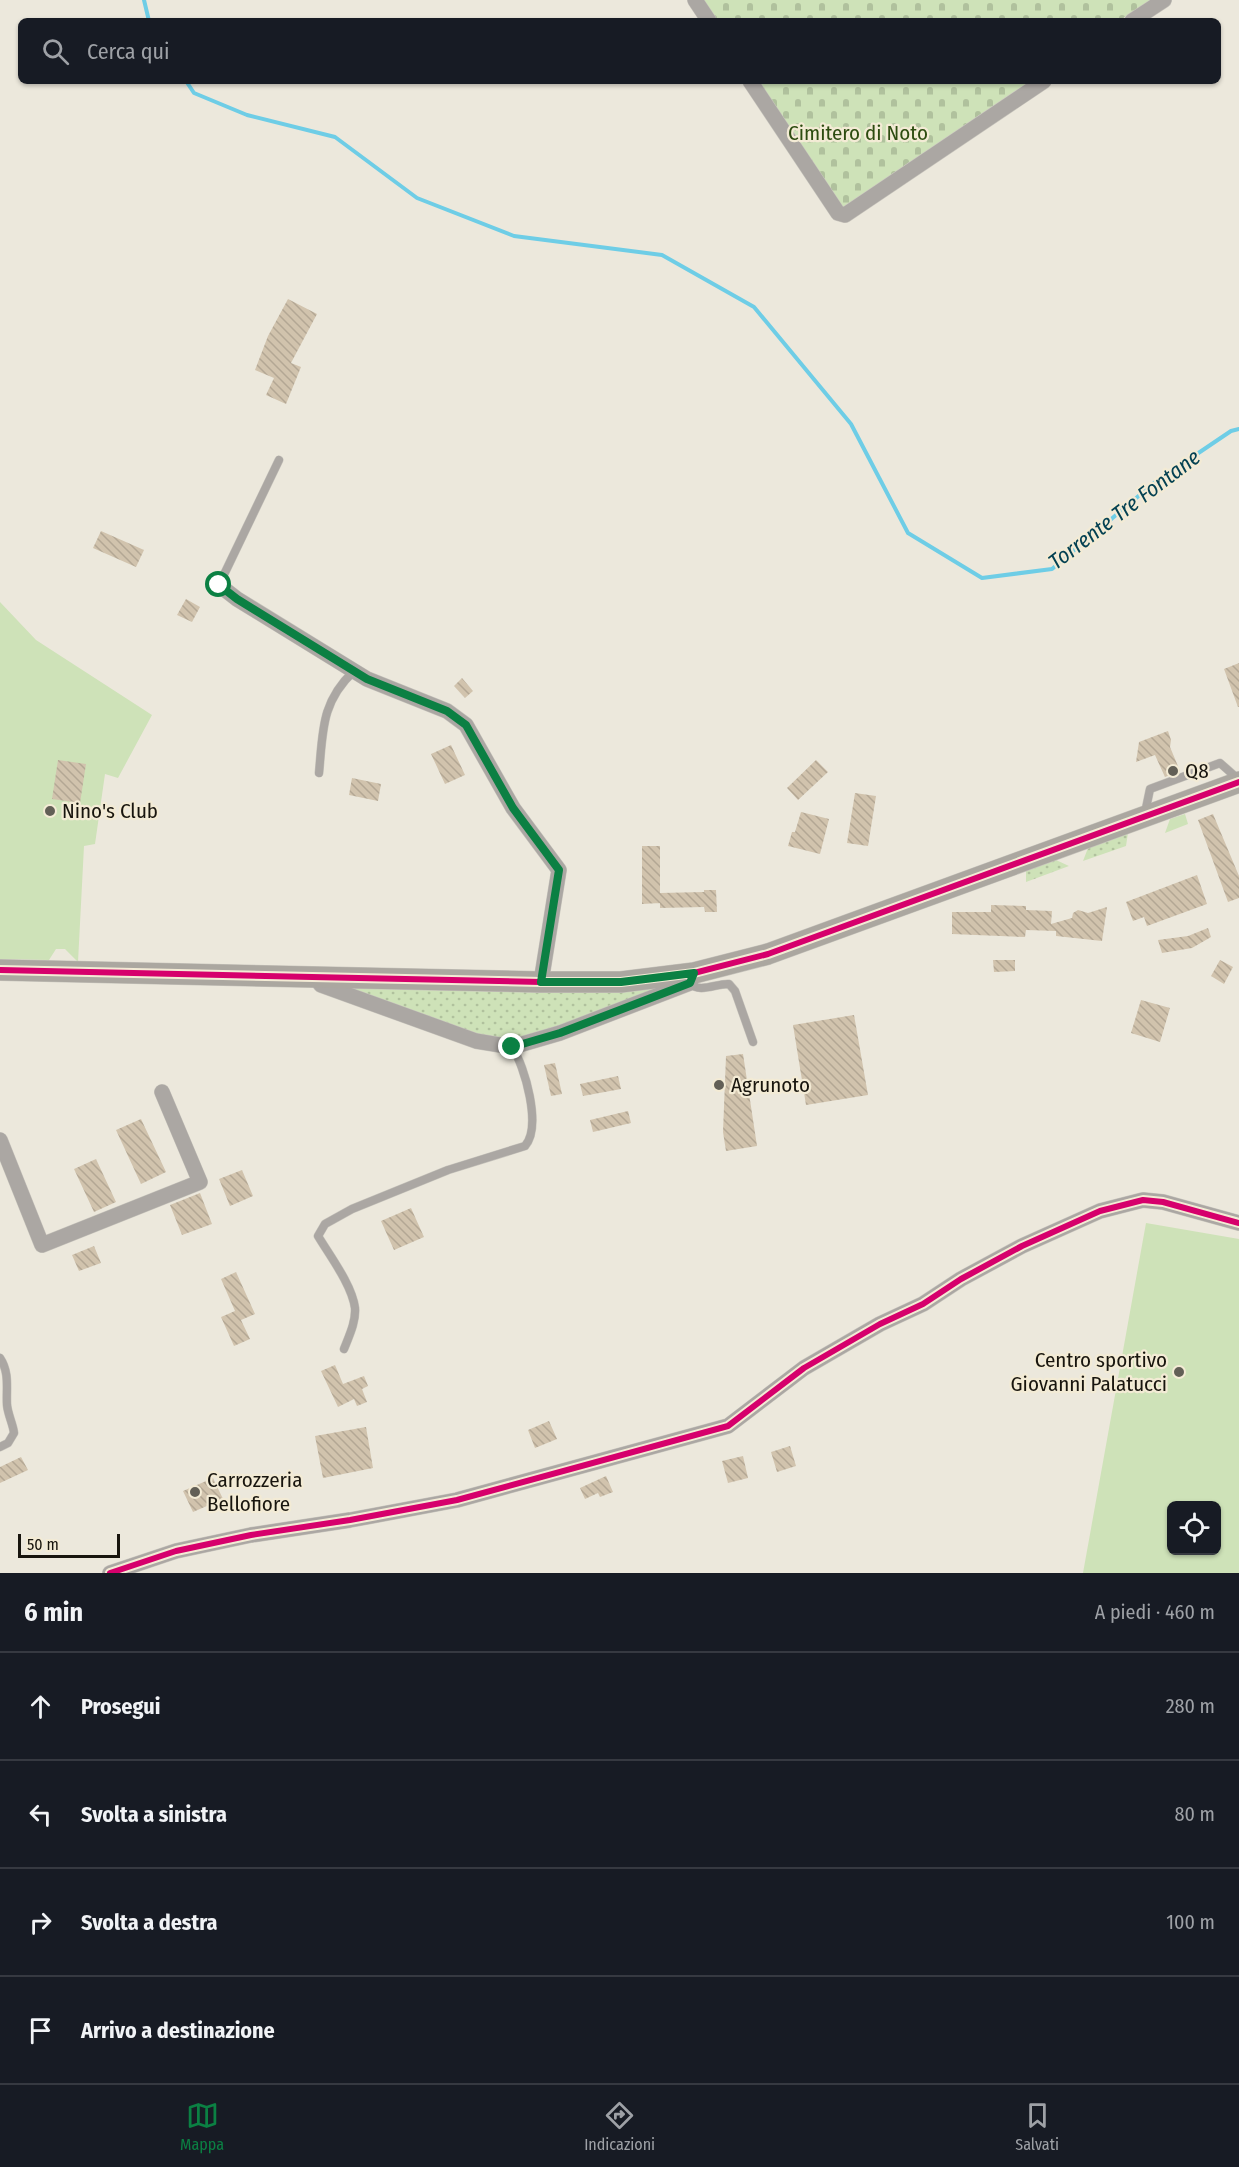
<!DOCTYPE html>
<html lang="it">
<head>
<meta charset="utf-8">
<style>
	:root { --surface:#171b24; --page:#20242c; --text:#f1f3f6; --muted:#9ea1a6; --line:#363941; --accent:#0b8043 }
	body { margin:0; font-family:"Fira Sans Condensed",sans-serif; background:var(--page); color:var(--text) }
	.controls { position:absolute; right:18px; bottom:18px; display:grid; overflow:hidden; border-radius:9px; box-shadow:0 2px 4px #0004 }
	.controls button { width:54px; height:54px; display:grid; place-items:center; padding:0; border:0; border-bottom:2px solid var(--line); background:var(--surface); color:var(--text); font:30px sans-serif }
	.scale { position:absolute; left:18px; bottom:15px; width:102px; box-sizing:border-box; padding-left:6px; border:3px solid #18150e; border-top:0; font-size:16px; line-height:21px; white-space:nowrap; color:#18150e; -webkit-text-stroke:4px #f3ebd5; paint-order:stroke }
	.stop { position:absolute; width:18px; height:18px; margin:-14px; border:4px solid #0b8043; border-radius:50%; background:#fff }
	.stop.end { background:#0b8043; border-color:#fff; box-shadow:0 2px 6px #0008 }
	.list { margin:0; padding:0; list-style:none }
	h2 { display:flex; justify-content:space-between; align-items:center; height:78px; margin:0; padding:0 24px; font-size:26px }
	h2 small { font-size:20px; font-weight:400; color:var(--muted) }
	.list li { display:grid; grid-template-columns:39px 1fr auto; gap:18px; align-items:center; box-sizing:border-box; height:108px; padding:0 24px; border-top:2px solid var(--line) }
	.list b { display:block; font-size:22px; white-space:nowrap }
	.list em { font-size:20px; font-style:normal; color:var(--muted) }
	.icon { flex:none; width:33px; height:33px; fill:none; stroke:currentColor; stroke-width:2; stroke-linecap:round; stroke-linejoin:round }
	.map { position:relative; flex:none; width:1239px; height:1573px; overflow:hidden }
	.search { position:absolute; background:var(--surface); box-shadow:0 2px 4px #0004; left:18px; right:18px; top:18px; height:66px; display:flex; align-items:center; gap:15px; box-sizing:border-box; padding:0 21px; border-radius:9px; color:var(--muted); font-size:22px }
	.sheet { height:510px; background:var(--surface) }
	nav { display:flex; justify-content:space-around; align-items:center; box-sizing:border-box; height:84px; border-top:2px solid var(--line); background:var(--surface); font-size:16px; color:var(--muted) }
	nav a { display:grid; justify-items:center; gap:3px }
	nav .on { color:var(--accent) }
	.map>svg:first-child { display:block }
	.grass { fill:url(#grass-dots) }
	.cemetery { fill:url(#cemetery-stones) }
	.garden { fill:#cee2b8; fill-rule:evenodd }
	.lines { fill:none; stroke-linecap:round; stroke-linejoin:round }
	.stream { stroke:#6ecde6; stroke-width:4 }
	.building { fill:url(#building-back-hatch) }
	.lane-casing { stroke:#c8c5bd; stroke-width:9 }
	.street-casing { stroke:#c8c5bd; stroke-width:16 }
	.secondary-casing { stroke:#c8c5bd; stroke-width:22 }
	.lane { stroke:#aba7a3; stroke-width:8 }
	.street { stroke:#aba7a3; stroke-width:15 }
	.secondary { stroke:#aba7a0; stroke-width:21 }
	.cycleway-casing { stroke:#f3ebd5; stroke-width:10 }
	.cycleway { stroke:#d6006c; stroke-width:6 }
	.route { stroke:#0b8043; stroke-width:8 }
	.poi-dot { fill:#625f56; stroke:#f3ebd5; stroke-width:2 }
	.labels { text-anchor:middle; stroke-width:4.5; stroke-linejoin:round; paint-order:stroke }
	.park-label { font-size:21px; fill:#2d4c10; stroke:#f3ebd5 }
	.poi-label { font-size:21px; fill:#18150e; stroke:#f3ebd5; text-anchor:start }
	.water-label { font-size:22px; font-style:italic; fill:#044152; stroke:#f3ebd5 }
</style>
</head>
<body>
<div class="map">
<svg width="1239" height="1573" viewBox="0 0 1239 1573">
	<defs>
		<pattern id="grass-dots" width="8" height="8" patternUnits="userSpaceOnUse" patternTransform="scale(1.5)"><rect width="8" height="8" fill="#cee2b8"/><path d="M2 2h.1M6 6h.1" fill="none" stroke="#b0c19d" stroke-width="1.8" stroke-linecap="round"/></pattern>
		<pattern id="cemetery-stones" width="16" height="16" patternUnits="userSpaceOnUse" patternTransform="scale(1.5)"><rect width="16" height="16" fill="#cee2b8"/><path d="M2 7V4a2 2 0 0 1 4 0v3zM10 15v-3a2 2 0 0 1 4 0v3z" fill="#b0c19d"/></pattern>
		<pattern id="building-back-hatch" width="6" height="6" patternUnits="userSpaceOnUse" patternTransform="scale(1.5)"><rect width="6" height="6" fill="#d1c3ad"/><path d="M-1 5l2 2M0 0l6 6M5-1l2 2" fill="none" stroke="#b3a794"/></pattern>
	</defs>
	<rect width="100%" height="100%" fill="#ece8dc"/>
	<path class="grass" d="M 1128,833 L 1126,846 L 1083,861 L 1088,848 Z
		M 1056,860 L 1069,866 L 1026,882 L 1026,871 Z
		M 673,984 L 525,1038 L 510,1040 L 475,1035 L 345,988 Z"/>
	<path class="cemetery" d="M 703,0 L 1150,0 L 1119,21 L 717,21 Z
		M 758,81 L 1030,81 L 843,207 Z"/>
	<path class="garden" d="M 0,602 L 36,640 L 152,715 L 118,778 L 105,774 L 95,844 L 84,846 L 78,962 L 65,949 L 56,949 L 49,960 L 0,959 Z
		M 1185,814 L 1188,824 L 1165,833 L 1170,819 Z
		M 1146,1223 L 1239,1239 L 1239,1573 L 1083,1573 ZM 1172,1506 L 1216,1506 L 1216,1550 L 1172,1550 Z"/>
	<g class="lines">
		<path class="stream" d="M 144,0 L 149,21
			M 186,81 L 194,93 L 247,115 L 335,137 L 417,198 L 514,236 L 662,255 L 754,307 L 851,424 L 908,533 L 982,578 L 1052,569 L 1154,483 L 1231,431 L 1239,429"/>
	</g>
	<path class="building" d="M 288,299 L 317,314 L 291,363 L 301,367 L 286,404 L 266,395 L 274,378 L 255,370 L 268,336 Z
		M 101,531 L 144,550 L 136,567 L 93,548 Z
		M 186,599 L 200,607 L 192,622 L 177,615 Z
		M 1239,663 L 1239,707 L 1238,707 L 1224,669 Z
		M 462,678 L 473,691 L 465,698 L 454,686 Z
		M 1168,731 L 1171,740 L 1170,747 L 1180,771 L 1165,777 L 1155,755 L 1136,762 L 1139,742 Z
		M 451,745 L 465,775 L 445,784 L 431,754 Z
		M 58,760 L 86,764 L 80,803 L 52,799 Z
		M 816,760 L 828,772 L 798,800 L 787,788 Z
		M 352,778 L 381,784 L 378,801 L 349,795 Z
		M 855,793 L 876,796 L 868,846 L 847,843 Z
		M 801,812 L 829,819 L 820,854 L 788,846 L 792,832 L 795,832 Z
		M 1213,814 L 1239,876 L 1239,898 L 1228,902 L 1198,820 Z
		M 642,846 L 660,846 L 660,903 L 642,904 Z
		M 1197,875 L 1207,904 L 1147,926 L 1144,917 L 1133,921 L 1126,902 Z
		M 704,890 L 716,890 L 717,912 L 705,912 L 704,907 L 660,908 L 660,893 L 704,892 Z
		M 991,905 L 1026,906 L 1026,910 L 1052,911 L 1051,924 L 1072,918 L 1073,913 L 1078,910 L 1088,913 L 1107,907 L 1102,941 L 1056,936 L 1056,931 L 1026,930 L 1025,937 L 952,934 L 952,912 L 991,912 Z
		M 1208,928 L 1211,937 L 1192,948 L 1162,953 L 1158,940 L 1188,936 Z
		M 993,960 L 1015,960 L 1015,971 L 994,972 Z
		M 1220,960 L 1233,967 L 1224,984 L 1211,976 Z
		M 1141,1000 L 1170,1008 L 1160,1042 L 1131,1033 Z
		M 854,1015 L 868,1095 L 806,1105 L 793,1025 Z
		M 743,1054 L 757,1146 L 726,1151 L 723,1132 L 726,1056 Z
		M 555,1063 L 562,1094 L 551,1096 L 544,1065 Z
		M 618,1076 L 621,1089 L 583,1096 L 580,1084 Z
		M 628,1111 L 631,1123 L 593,1132 L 590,1120 Z
		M 141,1119 L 166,1172 L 141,1184 L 116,1130 Z
		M 96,1159 L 116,1202 L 94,1212 L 74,1169 Z
		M 242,1170 L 253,1196 L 230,1206 L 219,1179 Z
		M 200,1193 L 212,1224 L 182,1235 L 170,1205 Z
		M 411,1208 L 424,1237 L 394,1250 L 381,1221 Z
		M 94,1246 L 101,1263 L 79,1271 L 72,1255 Z
		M 236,1272 L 255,1314 L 241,1320 L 250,1339 L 234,1346 L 221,1317 L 235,1311 L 221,1279 Z
		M 335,1365 L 343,1384 L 364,1376 L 368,1386 L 362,1389 L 367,1402 L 357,1406 L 354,1399 L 338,1407 L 321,1371 Z
		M 549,1421 L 557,1439 L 535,1448 L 528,1430 Z
		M 366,1427 L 373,1468 L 323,1478 L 315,1436 Z
		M 790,1446 L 796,1466 L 777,1472 L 771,1452 Z
		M 743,1456 L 748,1478 L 728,1483 L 722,1461 Z
		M 21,1457 L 28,1470 L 0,1483 L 0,1467 Z
		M 606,1476 L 613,1492 L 600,1497 L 598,1493 L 585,1499 L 580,1488 Z
		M 213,1478 L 223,1499 L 193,1512 L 183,1491 Z"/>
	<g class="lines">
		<g class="lane-casing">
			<path id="lane" d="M 219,585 L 279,460
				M 319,773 C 323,731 321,702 354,671
				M 1145,813 L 1150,789 L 1220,763 L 1238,779
				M 690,983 C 699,994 717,983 729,984 L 735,991 L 753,1042
				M 344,1349 C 349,1336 356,1322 355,1308 C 352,1285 330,1256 318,1236 L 325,1224 L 352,1209 L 448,1170 L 525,1146 C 542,1127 525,1066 512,1047
				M 0,1358 C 10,1373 6,1389 7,1405 C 8,1415 13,1424 14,1433 L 8,1443 L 0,1447"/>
		</g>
		<g class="street-casing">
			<path id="street" d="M 695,0 L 709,21
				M 1132,21 L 1164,0
				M 750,81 L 838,213 L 845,215 L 1044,81
				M 219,585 L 237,599 L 367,679 L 447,711 L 466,725 L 513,808 L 559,870 L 541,982
				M 314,976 L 321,985 L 476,1041 L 512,1047 L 560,1033 L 690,983 L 694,973
				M 0,1140 L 42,1245 L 200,1182 L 162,1092
				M 110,1573 L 176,1551 L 251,1535 L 350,1520 L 457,1500 L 728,1426 L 804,1368 L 880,1324 L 923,1304 L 961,1279 L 1022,1246 L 1100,1211 L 1143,1200 L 1163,1202 L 1239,1223"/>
		</g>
		<g class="secondary-casing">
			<path id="secondary" d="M 0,970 L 541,982 L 621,982 L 694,973 L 768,954 L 1239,782"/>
		</g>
		<use href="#lane" class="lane"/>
		<use href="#street" class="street"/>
		<use href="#secondary" class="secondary"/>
		<g class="cycleway-casing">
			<path id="cycleway" d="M 0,970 L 541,982 L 621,982 L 694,973 L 768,954 L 1239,782
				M 110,1573 L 176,1551 L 251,1535 L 350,1520 L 457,1500 L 728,1426 L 804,1368 L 880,1324 L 923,1304 L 961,1279 L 1022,1246 L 1100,1211 L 1143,1200 L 1163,1202 L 1239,1223"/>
		</g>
		<use href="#cycleway" class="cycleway"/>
	</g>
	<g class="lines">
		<path class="route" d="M 219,585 L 237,599 L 367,679 L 447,711 L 466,725 L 513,808 L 559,870 L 541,982 L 621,982 L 694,973 L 690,983 L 560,1033 L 512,1047"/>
	</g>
	<g class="poi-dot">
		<circle cx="1173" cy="771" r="6"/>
		<circle cx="50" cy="811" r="6"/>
		<circle cx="719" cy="1085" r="6"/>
		<circle cx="1179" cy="1372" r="6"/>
		<circle cx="195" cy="1492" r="6"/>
	</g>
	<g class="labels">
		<g class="park-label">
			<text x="858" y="140">Cimitero di Noto</text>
		</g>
		<g class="poi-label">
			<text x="1185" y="778">Q8</text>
			<text x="62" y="818">Nino's Club</text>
			<text x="731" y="1092">Agrunoto</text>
			<text x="1167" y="1367" text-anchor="end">Centro sportivo<tspan x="1167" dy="24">Giovanni Palatucci</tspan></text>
			<text x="207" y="1487">Carrozzeria<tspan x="207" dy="24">Bellofiore</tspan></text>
		</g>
		<g class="water-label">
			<text transform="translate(1124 509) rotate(-37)" y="8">Torrente Tre Fontane</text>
		</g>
	</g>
</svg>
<div class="controls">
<button><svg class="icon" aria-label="locate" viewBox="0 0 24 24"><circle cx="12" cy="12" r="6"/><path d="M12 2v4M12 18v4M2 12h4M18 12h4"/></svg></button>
</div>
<div class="scale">50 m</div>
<div class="stop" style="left:219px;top:585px"></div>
<div class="stop end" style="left:512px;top:1047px"></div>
<div class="search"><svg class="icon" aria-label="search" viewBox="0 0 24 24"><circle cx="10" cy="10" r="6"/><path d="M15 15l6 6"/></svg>Cerca qui</div>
</div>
<section class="sheet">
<h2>6 min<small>A piedi · 460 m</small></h2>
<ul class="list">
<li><svg class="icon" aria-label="ahead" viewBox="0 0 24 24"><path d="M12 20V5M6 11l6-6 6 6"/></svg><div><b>Prosegui</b></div><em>280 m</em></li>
<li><svg class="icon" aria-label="left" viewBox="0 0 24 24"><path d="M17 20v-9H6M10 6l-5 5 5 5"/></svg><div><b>Svolta a sinistra</b></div><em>80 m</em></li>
<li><svg class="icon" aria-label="right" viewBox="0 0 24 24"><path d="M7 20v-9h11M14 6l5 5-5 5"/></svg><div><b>Svolta a destra</b></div><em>100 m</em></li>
<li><svg class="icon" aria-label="arrive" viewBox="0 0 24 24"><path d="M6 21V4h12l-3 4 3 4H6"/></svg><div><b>Arrivo a destinazione</b></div></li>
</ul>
</section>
<nav>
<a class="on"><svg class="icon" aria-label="map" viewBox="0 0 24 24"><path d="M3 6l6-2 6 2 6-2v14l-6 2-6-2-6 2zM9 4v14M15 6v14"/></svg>Mappa</a>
<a><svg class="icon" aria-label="directions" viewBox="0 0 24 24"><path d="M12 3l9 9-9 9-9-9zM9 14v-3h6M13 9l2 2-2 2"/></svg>Indicazioni</a>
<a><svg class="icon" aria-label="saved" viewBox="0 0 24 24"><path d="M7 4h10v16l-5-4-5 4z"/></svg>Salvati</a>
</nav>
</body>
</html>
